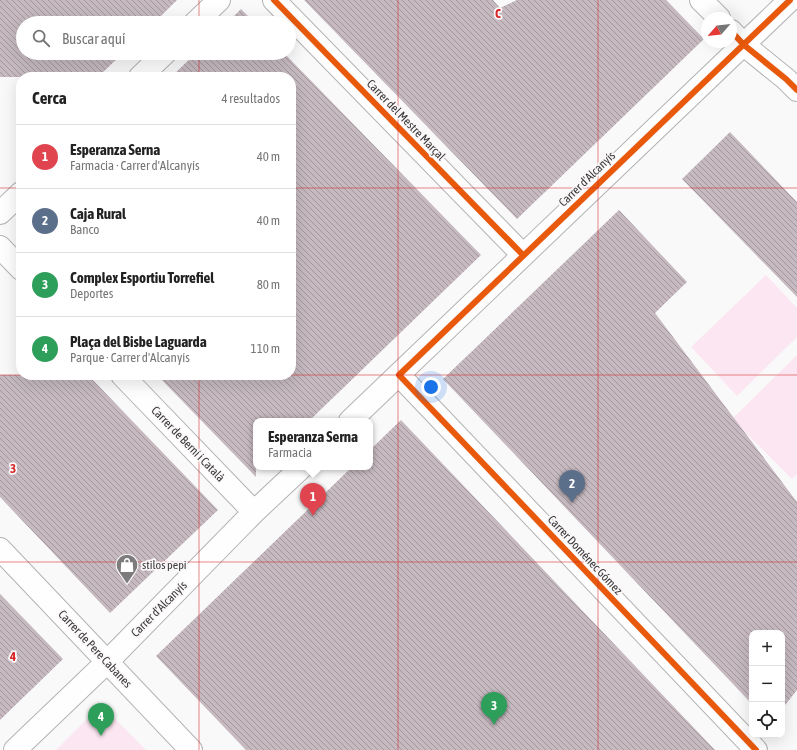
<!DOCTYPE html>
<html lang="es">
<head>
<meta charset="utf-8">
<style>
	:root { --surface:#fff; --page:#f2f2f2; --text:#222; --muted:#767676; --line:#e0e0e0; --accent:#db2777 }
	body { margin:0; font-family:"Asap Condensed",sans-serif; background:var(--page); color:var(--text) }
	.controls { position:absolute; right:12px; bottom:12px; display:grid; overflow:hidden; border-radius:8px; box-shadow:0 4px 16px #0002 }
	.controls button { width:36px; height:36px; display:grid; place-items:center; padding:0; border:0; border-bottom:1px solid var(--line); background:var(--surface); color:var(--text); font:20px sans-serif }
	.compass { position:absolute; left:701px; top:12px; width:36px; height:36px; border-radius:50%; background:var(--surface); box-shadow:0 4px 16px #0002; rotate:242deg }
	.you { position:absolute; left:431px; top:387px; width:14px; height:14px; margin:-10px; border:3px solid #fff; border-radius:50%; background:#1a73e8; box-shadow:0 0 0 6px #1a73e833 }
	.badge { display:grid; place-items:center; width:26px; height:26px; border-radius:50%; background:var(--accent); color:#fff; font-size:13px; font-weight:700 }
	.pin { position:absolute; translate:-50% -33px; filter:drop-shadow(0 1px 2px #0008) }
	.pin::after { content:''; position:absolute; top:21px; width:14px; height:12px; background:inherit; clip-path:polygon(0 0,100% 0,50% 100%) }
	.popup { position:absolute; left:253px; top:418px; width:120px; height:52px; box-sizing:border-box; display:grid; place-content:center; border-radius:8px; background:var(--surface); filter:drop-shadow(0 1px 3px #0005); font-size:13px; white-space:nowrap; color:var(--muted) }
	.popup b { font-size:15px; color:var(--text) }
	.popup::after { content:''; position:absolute; left:50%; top:100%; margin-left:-8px; border:8px solid transparent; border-top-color:var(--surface) }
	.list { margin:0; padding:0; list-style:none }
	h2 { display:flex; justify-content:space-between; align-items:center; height:52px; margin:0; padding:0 16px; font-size:17px }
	h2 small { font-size:13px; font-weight:400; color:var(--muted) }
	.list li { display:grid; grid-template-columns:26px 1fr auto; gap:12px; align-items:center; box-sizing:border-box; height:64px; padding:0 16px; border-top:1px solid var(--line) }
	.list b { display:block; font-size:15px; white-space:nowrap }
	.list p { margin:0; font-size:13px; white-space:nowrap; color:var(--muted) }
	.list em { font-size:13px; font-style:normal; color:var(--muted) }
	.icon { flex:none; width:22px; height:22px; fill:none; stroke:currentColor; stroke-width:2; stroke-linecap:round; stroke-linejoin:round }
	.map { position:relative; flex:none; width:797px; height:750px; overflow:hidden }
	.search { position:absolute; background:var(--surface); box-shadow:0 4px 16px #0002; left:16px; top:16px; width:280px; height:44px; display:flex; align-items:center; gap:10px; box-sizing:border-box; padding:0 14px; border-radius:22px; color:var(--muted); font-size:15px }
	.panel { position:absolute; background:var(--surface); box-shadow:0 4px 16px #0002; left:16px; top:72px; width:280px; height:308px; border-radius:16px }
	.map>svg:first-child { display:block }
	.park { fill:#fce6f1 }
	.building { fill:url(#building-back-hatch) }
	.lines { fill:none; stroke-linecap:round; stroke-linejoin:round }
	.minor-casing { stroke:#b4b3b4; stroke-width:24 }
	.minor { stroke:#fefefe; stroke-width:22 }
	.cycleway-casing { stroke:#fbf8fa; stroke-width:8 }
	.cycleway { stroke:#e8590c; stroke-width:6 }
	.grid { fill:none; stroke:#d62828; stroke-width:1; stroke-opacity:0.55 }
	.labels { text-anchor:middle; stroke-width:3.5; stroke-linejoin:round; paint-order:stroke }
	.street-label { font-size:12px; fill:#393738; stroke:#fbf8fa }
	.poi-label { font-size:12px; fill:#393738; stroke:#fbf8fa; text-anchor:start }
	.grid-label { font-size:13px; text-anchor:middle; font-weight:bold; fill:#d62828; stroke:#fbf8fa; stroke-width:3.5; stroke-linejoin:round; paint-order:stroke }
</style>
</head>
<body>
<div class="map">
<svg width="797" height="750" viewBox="0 0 797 750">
	<defs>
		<pattern id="building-back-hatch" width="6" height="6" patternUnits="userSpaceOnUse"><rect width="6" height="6" fill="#c6b9c0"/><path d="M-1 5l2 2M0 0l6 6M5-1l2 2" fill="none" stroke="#a2979d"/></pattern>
	</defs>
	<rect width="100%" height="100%" fill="#faf9fa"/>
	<path class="park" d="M 766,275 L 797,308 L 797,337 L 737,396 L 691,347 Z
		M 797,355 L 797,474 L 792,479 L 732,419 Z
		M 101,705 L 146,750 L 56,750 Z"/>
	<path class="building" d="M 0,0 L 177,0 L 154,23 L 23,23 L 23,53 L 123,53 L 98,77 L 0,77 Z
		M 304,0 L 493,0 L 500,8 L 517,0 L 666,0 L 704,39 L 517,219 Z
		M 241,9 L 255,23 L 227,23 Z
		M 196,53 L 284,53 L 481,255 L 309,421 L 256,421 L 256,477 L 157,375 L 291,375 L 291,77 L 171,77 Z
		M 730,132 L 797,202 L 797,297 L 682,179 Z
		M 619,210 L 687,282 L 655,313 L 797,502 L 797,690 L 782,709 L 782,633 L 752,633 L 752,704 L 443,379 Z
		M 0,375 L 88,375 L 218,510 L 110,613 L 0,497 Z
		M 401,420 L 715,750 L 246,750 L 156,656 L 352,467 L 370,467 L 370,450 Z
		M 0,594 L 63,659 L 0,720 Z"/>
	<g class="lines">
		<g class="minor-casing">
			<path id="minor" d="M 274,0 L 523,255
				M 701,0 L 719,18
				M 195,23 L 219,0
				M 731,31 L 744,45 L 786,79 L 797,90
				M 140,77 L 165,53
				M 0,213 L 21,193
				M 0,247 L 21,269
				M 122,375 L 254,512
				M 399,375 L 756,750
				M 350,421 L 790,0
				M 0,549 L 191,750
				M 15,750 L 107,662 L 254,512 L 302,467"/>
		</g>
		<use href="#minor" class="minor"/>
		<g class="cycleway-casing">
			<path id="cycleway" d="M 274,0 L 523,255
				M 731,31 L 744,45 L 786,79 L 797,90
				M 756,750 L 399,375 L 790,0"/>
		</g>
		<use href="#cycleway" class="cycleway"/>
	</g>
	<path class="grid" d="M 199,0 L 199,23M 398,0 L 398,750M 598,0 L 598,750M 199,53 L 199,77M 0,188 L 21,188M 291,188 L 797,188M 0,375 L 21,375M 21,375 L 291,375M 199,375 L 199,750M 291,375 L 797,375M 0,562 L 797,562"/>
	<defs>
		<g id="shop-pin" transform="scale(1.15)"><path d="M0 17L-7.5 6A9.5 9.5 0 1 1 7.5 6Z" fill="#7d7b7c" stroke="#fbf8fa"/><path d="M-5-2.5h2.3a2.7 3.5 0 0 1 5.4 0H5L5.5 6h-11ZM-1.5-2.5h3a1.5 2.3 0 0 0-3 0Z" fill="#fff"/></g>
	</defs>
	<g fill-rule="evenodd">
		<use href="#shop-pin" x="127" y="565"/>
	</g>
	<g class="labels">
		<g class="street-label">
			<text transform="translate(406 120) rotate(46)" y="4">Carrer del Mestre Marçal</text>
			<text transform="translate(587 179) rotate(-44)" y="4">Carrer d'Alcanyís</text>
			<text transform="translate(188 444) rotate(46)" y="4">Carrer de Berni i Català</text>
			<text transform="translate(585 555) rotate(47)" y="4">Carrer Doménec Gómez</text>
			<text transform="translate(159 609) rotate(-45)" y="4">Carrer d'Alcanyís</text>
			<text transform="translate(95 649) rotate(47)" y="4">Carrer de Pere Cabanes</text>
		</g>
		<g class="poi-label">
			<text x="142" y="569">stilos pepi</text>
		</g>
	</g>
	<g class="grid-label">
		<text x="498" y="18">C</text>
		<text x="13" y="473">3</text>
		<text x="13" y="661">4</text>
	</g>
</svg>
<div class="controls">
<button>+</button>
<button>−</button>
<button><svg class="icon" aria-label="locate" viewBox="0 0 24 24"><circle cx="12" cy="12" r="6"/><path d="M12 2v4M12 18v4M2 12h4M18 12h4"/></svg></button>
</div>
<svg class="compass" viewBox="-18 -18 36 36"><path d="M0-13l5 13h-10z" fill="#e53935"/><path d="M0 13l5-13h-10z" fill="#767676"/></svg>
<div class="you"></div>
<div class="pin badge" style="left:313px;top:516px;background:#e0444e">1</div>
<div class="popup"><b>Esperanza Serna</b>Farmacia</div>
<div class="pin badge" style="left:572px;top:503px;background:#5c6f8a">2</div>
<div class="pin badge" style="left:494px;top:725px;background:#2e9e5b">3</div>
<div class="pin badge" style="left:101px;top:736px;background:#2e9e5b">4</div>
<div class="search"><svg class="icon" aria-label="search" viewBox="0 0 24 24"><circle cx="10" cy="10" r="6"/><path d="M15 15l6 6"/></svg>Buscar aquí</div>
<section class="panel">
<h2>Cerca<small>4 resultados</small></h2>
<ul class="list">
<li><span class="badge" style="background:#e0444e">1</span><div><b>Esperanza Serna</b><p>Farmacia · Carrer d'Alcanyís</p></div><em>40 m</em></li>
<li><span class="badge" style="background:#5c6f8a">2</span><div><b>Caja Rural</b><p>Banco</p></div><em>40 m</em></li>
<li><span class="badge" style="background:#2e9e5b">3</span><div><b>Complex Esportiu Torrefiel</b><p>Deportes</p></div><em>80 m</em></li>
<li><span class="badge" style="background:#2e9e5b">4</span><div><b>Plaça del Bisbe Laguarda</b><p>Parque · Carrer d'Alcanyís</p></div><em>110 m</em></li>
</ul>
</section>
</div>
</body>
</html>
